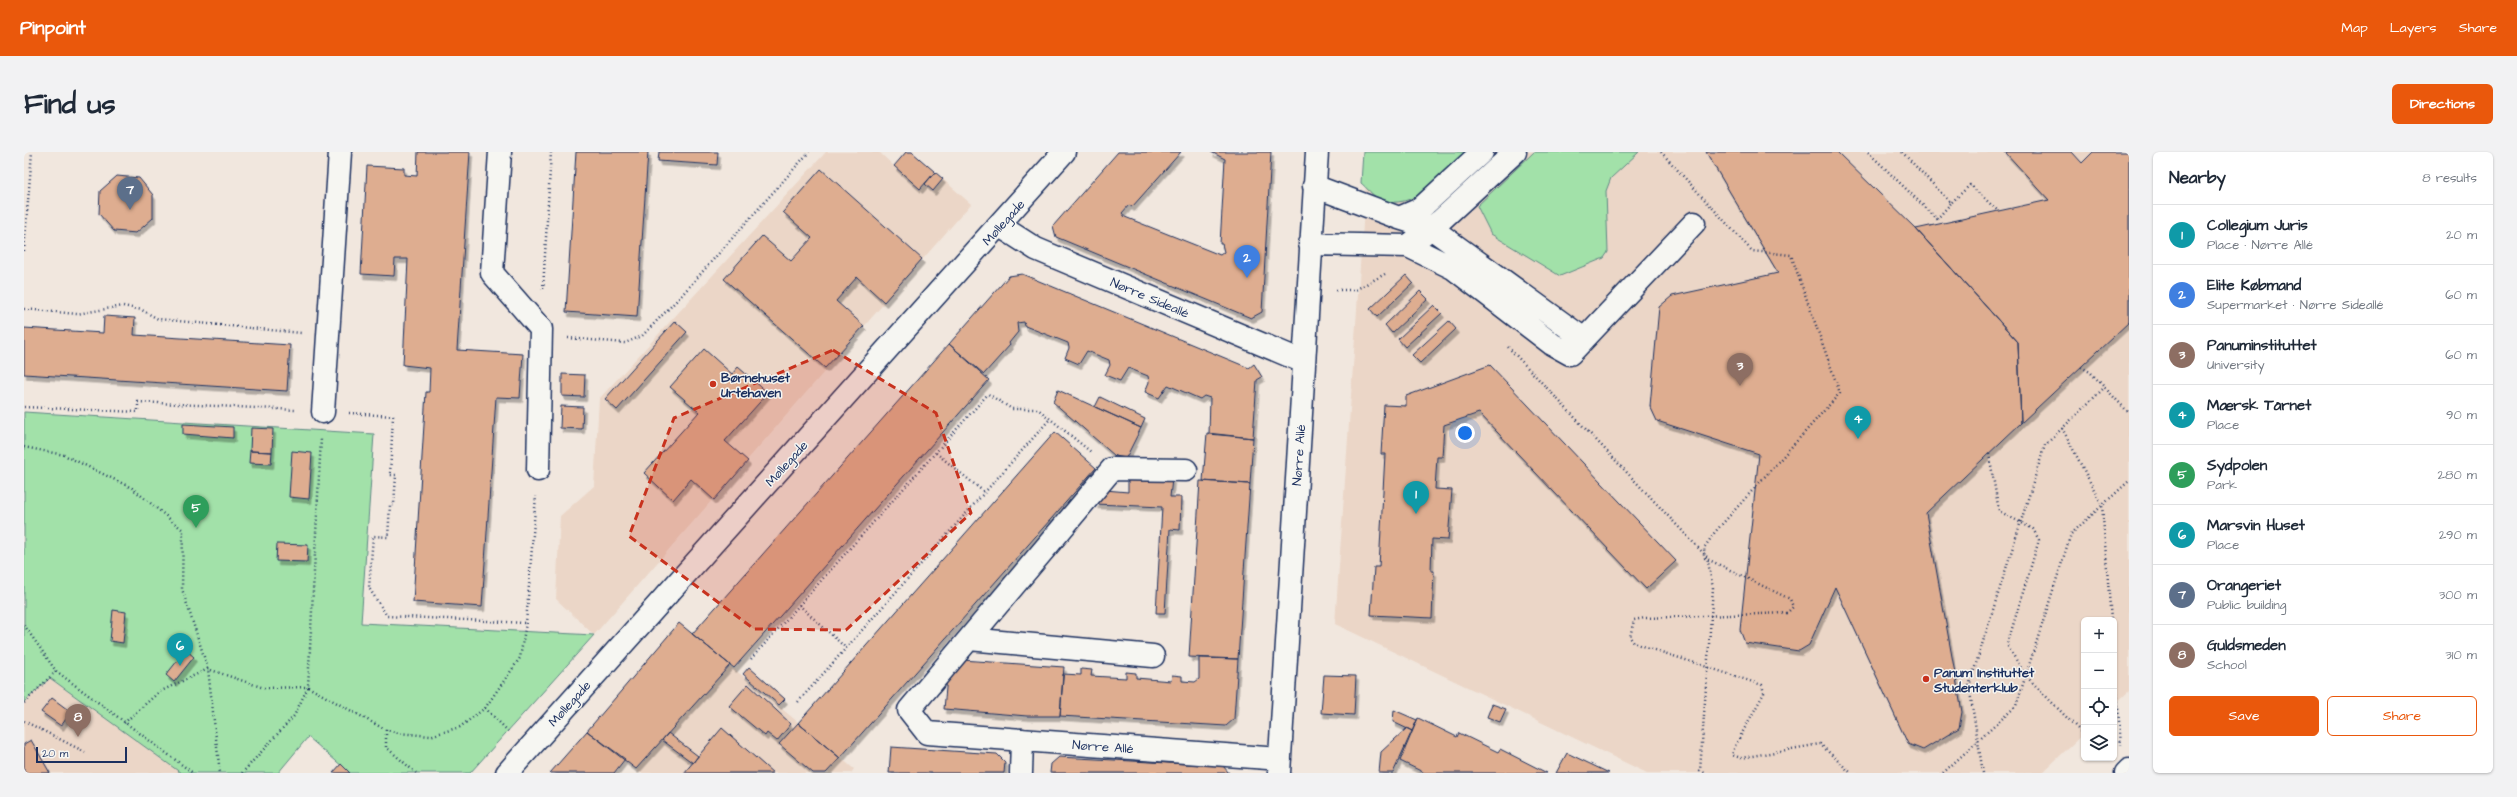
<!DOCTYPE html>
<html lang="en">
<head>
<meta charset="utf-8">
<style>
	:root { --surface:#fff; --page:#f2f2f3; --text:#1f2937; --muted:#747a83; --line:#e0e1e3; --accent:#ea580c }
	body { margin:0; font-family:"Architects Daughter",sans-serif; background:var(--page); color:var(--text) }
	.controls { position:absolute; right:12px; bottom:12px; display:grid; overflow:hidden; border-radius:6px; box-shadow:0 1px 3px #0004 }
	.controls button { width:36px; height:36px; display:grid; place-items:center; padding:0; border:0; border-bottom:1px solid var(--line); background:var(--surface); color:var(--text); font:20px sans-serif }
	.scale { position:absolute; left:12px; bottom:10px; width:91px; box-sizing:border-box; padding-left:4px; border:2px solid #1b2f5e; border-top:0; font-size:11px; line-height:14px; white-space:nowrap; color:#1b2f5e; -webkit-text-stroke:3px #f6f6f2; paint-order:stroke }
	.you { position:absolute; left:1441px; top:281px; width:14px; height:14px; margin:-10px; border:3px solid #fff; border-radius:50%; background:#1a73e8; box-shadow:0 0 0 6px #1a73e833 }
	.badge { display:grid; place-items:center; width:26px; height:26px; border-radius:50%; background:var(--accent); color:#fff; font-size:13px; font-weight:700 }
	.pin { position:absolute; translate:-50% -33px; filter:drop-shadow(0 1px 2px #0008) }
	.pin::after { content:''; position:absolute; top:21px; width:14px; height:12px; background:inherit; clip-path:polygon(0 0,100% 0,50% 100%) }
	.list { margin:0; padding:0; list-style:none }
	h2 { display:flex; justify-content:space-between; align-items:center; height:52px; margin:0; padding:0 16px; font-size:17px }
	h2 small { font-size:13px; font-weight:400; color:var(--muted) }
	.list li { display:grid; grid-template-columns:26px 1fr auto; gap:12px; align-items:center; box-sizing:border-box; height:60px; padding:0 16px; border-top:1px solid var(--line) }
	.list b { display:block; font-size:15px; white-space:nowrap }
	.list p { margin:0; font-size:13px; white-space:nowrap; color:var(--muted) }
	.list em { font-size:13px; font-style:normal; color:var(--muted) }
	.actions { display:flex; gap:8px; padding:12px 16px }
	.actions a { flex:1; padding:9px 0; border:1px solid var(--accent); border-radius:6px; text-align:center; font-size:14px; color:var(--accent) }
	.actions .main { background:var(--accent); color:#fff }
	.icon { flex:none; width:22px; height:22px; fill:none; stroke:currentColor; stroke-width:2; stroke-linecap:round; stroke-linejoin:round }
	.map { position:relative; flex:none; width:2105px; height:621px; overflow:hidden; border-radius:6px }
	header { display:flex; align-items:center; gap:24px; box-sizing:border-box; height:56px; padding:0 20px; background:var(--accent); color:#fff }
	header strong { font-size:19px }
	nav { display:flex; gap:22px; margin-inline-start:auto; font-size:14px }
	.intro { display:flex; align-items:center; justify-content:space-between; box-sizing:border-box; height:96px; padding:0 24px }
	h1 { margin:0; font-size:28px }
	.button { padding:10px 18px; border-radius:6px; background:var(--accent); color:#fff; font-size:14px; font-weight:700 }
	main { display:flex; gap:24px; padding:0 24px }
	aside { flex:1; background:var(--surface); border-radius:6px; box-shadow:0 1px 3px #0004 }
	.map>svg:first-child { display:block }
	.built { fill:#ebd6c7 }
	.green { fill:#a2e1a9; stroke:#5e8884 }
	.building { fill:#dead90; stroke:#1b2f5e; filter:url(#shadow) }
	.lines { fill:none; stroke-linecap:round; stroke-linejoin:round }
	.minor-casing { stroke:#1b2f5e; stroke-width:25 }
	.path { stroke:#1b2f5e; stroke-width:2.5; stroke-dasharray:1 3; stroke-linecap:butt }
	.minor { stroke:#f6f6f2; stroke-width:22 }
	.path-bridge { stroke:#1b2f5e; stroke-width:2.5; stroke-dasharray:1 3; stroke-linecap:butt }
	.marked { fill:#c8321e; fill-opacity:0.2; stroke:#c8321e; stroke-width:3; stroke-dasharray:8 5; stroke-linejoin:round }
	.poi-dot { fill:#c8321e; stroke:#f6f6f2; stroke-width:1.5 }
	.labels { text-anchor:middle; stroke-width:3; stroke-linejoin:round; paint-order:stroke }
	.street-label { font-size:13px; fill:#1b2f5e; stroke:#f6f6f2 }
	.poi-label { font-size:13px; font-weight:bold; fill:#1b2f5e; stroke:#f6f6f2; text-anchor:start }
</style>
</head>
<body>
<header>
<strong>Pinpoint</strong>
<nav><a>Map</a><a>Layers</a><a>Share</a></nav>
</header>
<div class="intro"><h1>Find us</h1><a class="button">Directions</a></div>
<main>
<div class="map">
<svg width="2105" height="621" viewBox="0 0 2105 621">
	<defs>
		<filter id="shadow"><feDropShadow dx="2.5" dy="4.5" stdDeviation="0" flood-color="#0004"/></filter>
	</defs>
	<rect width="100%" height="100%" fill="#f1e7de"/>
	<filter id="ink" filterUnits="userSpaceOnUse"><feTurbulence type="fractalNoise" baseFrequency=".025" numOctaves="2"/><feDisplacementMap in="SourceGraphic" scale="8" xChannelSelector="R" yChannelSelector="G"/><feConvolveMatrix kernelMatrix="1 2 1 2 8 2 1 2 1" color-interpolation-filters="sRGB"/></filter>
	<g filter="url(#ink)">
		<path class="built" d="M 802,0 L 855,0 L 870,14 L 882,0 L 888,0 L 947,52 L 570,483 L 532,447 L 536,364 L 570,334 L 575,247 Z
			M 1344,0 L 2105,0 L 2105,539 L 2090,553 L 2090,468 L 2060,468 L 2060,581 L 2018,621 L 1623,621 L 1311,472 Z
			M 655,471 L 830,617 L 827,621 L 616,621 L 563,579 Z
			M 26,526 L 157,621 L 0,621 L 0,550 Z"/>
		<path class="green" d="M 1339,0 L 1442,0 C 1420,21 1390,62 1355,47 C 1349,44 1342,35 1337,31 Z
			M 1510,0 L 1615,0 L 1587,26 L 1582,39 L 1584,100 L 1580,106 L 1536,124 L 1467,82 L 1453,54 Z
			M 0,260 L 350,282 L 337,471 L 570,483 L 446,621 L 326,621 L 284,585 L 254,621 L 157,621 L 26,526 L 0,550 Z"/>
		<path class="building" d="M 394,0 L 446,0 L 433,198 L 499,202 L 496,246 L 472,245 L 458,455 L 389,450 L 402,240 L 405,240 L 406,216 L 379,213 L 384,107 L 371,107 L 370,124 L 337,122 L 343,14 L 380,16 L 380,23 L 393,24 Z
			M 552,0 L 624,0 L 613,165 L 542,160 Z
			M 635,0 L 694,0 L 693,13 L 634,9 Z
			M 882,0 L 888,0 L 911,20 L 896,37 L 870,14 Z
			M 1094,0 L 1157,0 L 1108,55 L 1105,53 L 1098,61 L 1101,65 L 1196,103 L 1200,100 L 1198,92 L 1196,92 L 1201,7 L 1187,0 L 1247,0 L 1238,160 L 1227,166 L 1032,85 L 1029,74 Z
			M 1682,0 L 1813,0 L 1892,77 L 1994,190 L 1997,271 L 1902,361 L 1938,560 L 1935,576 L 1899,598 L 1884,592 L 1811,435 L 1785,493 L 1775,499 L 1721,491 L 1716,478 L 1735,302 L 1633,269 L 1626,254 L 1635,155 L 1648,144 L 1754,121 Z
			M 1981,0 L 2048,0 L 2058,11 L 2069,0 L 2105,0 L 2105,170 L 1997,271 L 1994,190 L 1892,77 L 2025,48 Z
			M 797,17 L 898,107 L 860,150 L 833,125 L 812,149 L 840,174 L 801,216 L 700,127 L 738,84 L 767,109 L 788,86 L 759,60 Z
			M 911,20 L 919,27 L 909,39 L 901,32 Z
			M 93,24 L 115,26 L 129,43 L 129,66 L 112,81 L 90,79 L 75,62 L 76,39 Z
			M 998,122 L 1225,216 L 1230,212 L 1238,225 L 1233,228 L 1229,286 L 1185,282 L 1186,246 L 1180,244 L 1176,247 L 1144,233 L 1135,246 L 1121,240 L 1125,230 L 1124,224 L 1104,216 L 1096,229 L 1081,223 L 1086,213 L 1085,208 L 1063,199 L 1055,212 L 1041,206 L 1045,196 L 1044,191 L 1001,174 L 1000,170 L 993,171 L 994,180 L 985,191 L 986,193 L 960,222 L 925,192 L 985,124 Z
			M 1382,123 L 1389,131 L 1353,165 L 1346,157 Z
			M 1396,139 L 1404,147 L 1368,181 L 1361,173 Z
			M 1410,153 L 1418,161 L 1381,195 L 1374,187 Z
			M 80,164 L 111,166 L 110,183 L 266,193 L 263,239 L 0,222 L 0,176 L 79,181 Z
			M 651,169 L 663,180 L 593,258 L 581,247 Z
			M 1425,169 L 1432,177 L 1396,211 L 1388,203 Z
			M 925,192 L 965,228 L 710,516 L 668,482 Z
			M 680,197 L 708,222 L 714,215 L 744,241 L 701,289 L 724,309 L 690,348 L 667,327 L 649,348 L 620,321 L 675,260 L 646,235 Z
			M 1466,213 L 1652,409 L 1622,437 L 1455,261 L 1420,273 L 1418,305 L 1413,305 L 1411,337 L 1428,338 L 1424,388 L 1408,387 L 1407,419 L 1410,419 L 1408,466 L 1347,463 L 1350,415 L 1355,415 L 1361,302 L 1357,302 L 1360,253 L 1382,254 L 1382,244 Z
			M 538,222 L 561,223 L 560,245 L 538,244 Z
			M 1034,238 L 1117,276 L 1102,306 L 1091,304 L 1029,250 Z
			M 1076,245 L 1121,267 L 1117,276 L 1071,255 Z
			M 537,254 L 559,255 L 558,277 L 536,276 Z
			M 159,272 L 209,275 L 209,286 L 159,282 Z
			M 227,276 L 249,277 L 248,300 L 226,299 Z
			M 1031,280 L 1072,316 L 816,606 L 774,571 Z
			M 1183,281 L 1229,286 L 1226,332 L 1179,329 Z
			M 226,299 L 248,300 L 247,312 L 225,311 Z
			M 268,299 L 288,301 L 285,347 L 265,345 Z
			M 1104,325 L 1148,327 L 1146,345 L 1157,345 L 1156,378 L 1146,377 L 1141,461 L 1132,461 L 1138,355 L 1071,352 L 1081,338 L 1104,340 Z
			M 1176,329 L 1226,332 L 1214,507 L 1165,505 Z
			M 253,392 L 284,393 L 283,410 L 252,409 Z
			M 89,458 L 102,460 L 99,491 L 86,489 Z
			M 655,471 L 706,513 L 612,617 L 563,579 Z
			M 162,498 L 170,505 L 150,530 L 142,523 Z
			M 1175,506 L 1214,507 L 1210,567 L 1202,574 L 1036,564 L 1039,522 L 1057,523 L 1057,517 L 1068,518 L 1067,524 L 1102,526 L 1102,520 L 1112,521 L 1112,526 L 1147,529 L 1148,523 L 1158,524 L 1158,529 L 1171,530 L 1175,527 Z
			M 938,508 L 1040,515 L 1036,564 L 1003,564 L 920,557 L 923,525 Z
			M 725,515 L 761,547 L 755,553 L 719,522 Z
			M 1300,523 L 1332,524 L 1330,563 L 1297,561 Z
			M 724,532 L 767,572 L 753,589 L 743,581 L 741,584 L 705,554 Z
			M 28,546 L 47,560 L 37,574 L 17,560 Z
			M 1468,552 L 1482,557 L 1476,570 L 1463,565 Z
			M 1370,558 L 1393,568 L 1388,579 L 1369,570 Z
			M 1394,566 L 1433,585 L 1435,581 L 1474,600 L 1476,597 L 1523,621 L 1401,621 L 1376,609 Z
			M 774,571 L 816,606 L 802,621 L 789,621 L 755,592 Z
			M 698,576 L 749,621 L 660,621 Z
			M 1383,576 L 1388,579 L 1369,621 L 1355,621 L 1357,600 Z
			M 563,579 L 601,607 L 590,621 L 526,621 Z
			M 644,581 L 674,604 L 669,611 L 638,588 Z
			M 7,588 L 26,621 L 0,621 L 0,592 Z
			M 867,595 L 973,602 L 981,610 L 980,621 L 865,621 Z
			M 1543,601 L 1585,621 L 1532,621 Z
			M 1035,605 L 1199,614 L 1205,621 L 1026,621 L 1027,612 Z
			M 317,612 L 326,621 L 309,621 Z"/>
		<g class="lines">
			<g class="minor-casing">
				<path id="minor" d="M 476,0 L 468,121 L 517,177 L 514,318
					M 1290,34 L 1375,66 L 1396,57 L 1458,0
					M 1375,66 L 1407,76 L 1560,187
					M 976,74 L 1012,97 L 1280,210
					M 1286,92 L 1384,94 L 1416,69 L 1491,0
					M 1384,94 L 1429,116 L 1528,192 L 1546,202 L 1670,71
					M 299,260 L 316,0
					M 1162,318 L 1088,317 L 885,558 L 903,581 L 1256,607
					M 945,487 L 1129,504
					M 483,621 L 1040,0
					M 997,621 L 998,588
					M 1255,621 L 1293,0
					M 2102,621 L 2105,618"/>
			</g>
			<path class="path" d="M 1844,0 L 1913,67 L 1927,51
				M 1878,0 L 1927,51 L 1946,33 L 1974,59
				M 0,99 L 8,0
				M 519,137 L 527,0
				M 1312,138 L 1331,138 L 1361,122
				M 0,157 L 53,162 L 99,154 L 118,158 L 134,167 L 277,181
				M 544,186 L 601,191 L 618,184 L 656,145 L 785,0
				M 1484,195 L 1683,405 L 1689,436 L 1676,619 L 1681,621
				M 2057,215 L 2066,220 L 2105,261
				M 0,255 L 114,260 L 114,250 L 272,258
				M 325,261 L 369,264 L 366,323 L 372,323 L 370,353 L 366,353 L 364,385 L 349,384 L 345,436 L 363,464 L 502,471
				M 2038,276 L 2078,353 L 2087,468
				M 0,295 L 40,303 L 108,336 L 159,378 L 158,437 L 184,517 L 196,621
				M 912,301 L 960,340
				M 1965,302 L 1975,359 L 2009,377 L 2015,388 L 1983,493 L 2002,524 L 2060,583
				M 775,453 L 822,496
				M 0,473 L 32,519 L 169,621
				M 2090,505 L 2097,593
				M 727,507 L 964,242 L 988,257 L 1014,257 L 1067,300
				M 774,550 L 1026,267
				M 0,551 L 32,519
				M 461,556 L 484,579
				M 0,569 L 61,600
				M 100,571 L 135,540 L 184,517 L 240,536 L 284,535 L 362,578 L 375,581 L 406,584 L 436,575 L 461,556 L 496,506 L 502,471 L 512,344
				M 362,578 L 362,595 L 392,621
				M 218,621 L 270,564 L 284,535 L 297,286
				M 1919,621 L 1992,554 L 2047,382 L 2105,329
				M 1959,621 L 1945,534 L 2021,293 L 2081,235"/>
			<use href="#minor" class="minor"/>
			<path class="path-bridge" d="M 1637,0 L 1728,99 L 1767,103 L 1816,241 L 1691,380 L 1680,396 L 1681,406 L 1766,447 L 1769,455 L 1763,461 L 1621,466 L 1610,468 L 1606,485 L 1610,491 L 1738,533 L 1740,541 L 1711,594 L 1708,603 L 1717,606 L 1796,592 L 1827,621"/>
		</g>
	</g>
	<path class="marked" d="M 809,198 L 912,261 L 947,361 L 822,478 L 730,477 L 605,384 L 650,266 Z"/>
	<g class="poi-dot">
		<circle cx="689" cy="232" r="4"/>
		<circle cx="1902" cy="527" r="4"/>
	</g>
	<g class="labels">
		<g class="street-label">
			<text transform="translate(979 70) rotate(-48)" y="5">Møllegade</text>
			<text transform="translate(1126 145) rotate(23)" y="5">Nørre Sideallé</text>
			<text transform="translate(1274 303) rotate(-86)" y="5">Nørre Allé</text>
			<text transform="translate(762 311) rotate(-48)" y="5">Møllegade</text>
			<text transform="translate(545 551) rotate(-48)" y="5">Møllegade</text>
			<text transform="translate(1079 594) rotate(4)" y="5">Nørre Allé</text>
		</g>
		<g class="poi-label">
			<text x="697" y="230">Børnehuset<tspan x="697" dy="15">Urtehaven</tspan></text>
			<text x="1910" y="525">Panum Instituttet<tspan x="1910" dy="15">Studenterklub</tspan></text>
		</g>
	</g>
</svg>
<div class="controls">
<button>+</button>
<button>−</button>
<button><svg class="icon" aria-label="locate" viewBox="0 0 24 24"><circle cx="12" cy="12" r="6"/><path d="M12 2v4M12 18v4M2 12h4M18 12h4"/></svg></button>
<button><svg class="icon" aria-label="layers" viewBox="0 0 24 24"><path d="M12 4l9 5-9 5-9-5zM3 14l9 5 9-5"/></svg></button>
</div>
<div class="scale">20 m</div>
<div class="you"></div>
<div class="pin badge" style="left:1392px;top:362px;background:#0f9aa8">1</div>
<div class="pin badge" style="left:1223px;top:126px;background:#3f7fe0">2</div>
<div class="pin badge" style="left:1716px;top:234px;background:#8d6e63">3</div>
<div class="pin badge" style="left:1834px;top:287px;background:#0f9aa8">4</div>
<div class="pin badge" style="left:172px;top:376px;background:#2e9e5b">5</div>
<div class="pin badge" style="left:156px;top:514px;background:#0f9aa8">6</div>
<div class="pin badge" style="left:106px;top:58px;background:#5c6f8a">7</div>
<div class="pin badge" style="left:54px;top:585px;background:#8d6e63">8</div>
</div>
<aside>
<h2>Nearby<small>8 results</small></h2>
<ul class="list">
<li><span class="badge" style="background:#0f9aa8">1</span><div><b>Collegium Juris</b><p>Place · Nørre Allé</p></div><em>20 m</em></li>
<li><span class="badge" style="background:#3f7fe0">2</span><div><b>Elite Købmand</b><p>Supermarket · Nørre Sideallé</p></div><em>60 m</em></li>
<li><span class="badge" style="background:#8d6e63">3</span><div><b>Panuminstituttet</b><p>University</p></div><em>60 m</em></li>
<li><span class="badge" style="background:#0f9aa8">4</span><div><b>Mærsk Tårnet</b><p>Place</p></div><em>90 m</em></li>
<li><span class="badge" style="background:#2e9e5b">5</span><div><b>Sydpolen</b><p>Park</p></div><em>280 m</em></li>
<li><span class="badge" style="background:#0f9aa8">6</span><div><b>Marsvin Huset</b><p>Place</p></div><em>290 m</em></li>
<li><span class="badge" style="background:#5c6f8a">7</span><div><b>Orangeriet</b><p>Public building</p></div><em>300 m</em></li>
<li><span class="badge" style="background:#8d6e63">8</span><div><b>Guldsmeden</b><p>School</p></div><em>310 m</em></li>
</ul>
<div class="actions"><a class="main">Save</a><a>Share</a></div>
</aside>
</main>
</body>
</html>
